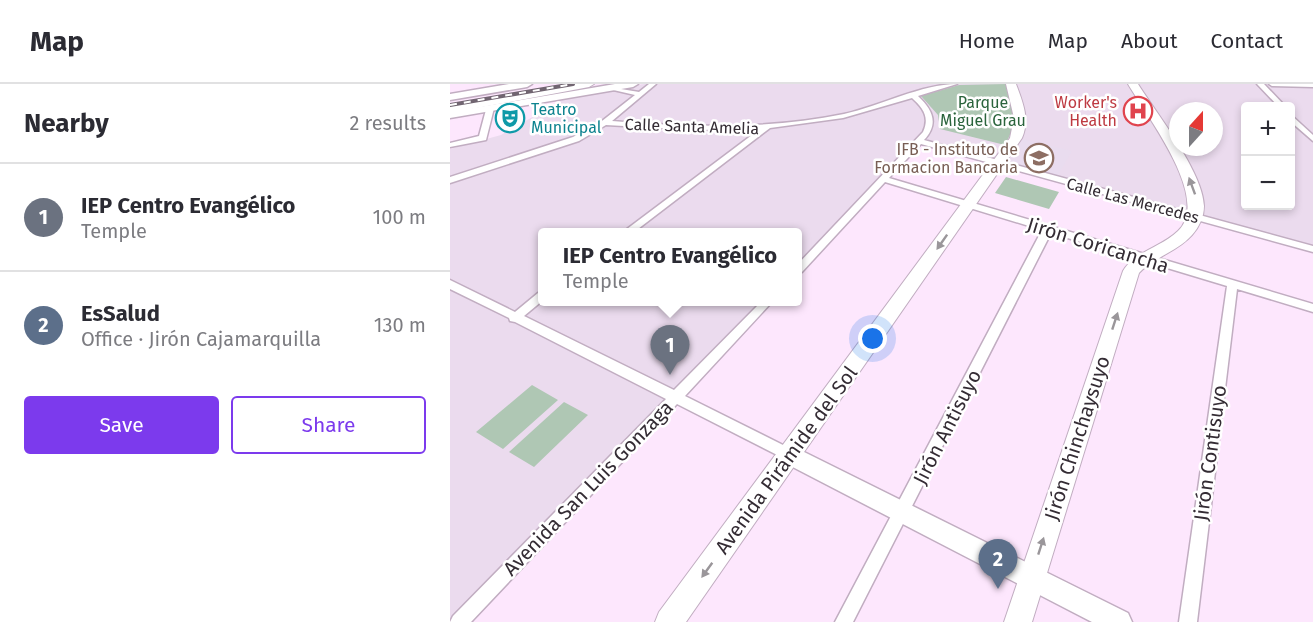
<!DOCTYPE html>
<html lang="en">
<head>
<meta charset="utf-8">
<style>
	:root { --surface:#fff; --page:#f7f7f7; --text:#2b2b33; --muted:#7c7c81; --line:#e1e1e2; --accent:#7c3aed }
	body { margin:0; font-family:"Fira Sans",sans-serif; background:var(--page); color:var(--text) }
	.controls { position:absolute; right:18px; top:18px; display:grid; overflow:hidden; border-radius:6px; box-shadow:0 3px 9px #0003 }
	.controls button { width:54px; height:54px; display:grid; place-items:center; padding:0; border:0; border-bottom:2px solid var(--line); background:var(--surface); color:var(--text); font:30px sans-serif }
	.compass { position:absolute; left:719px; top:18px; width:54px; height:54px; border-radius:50%; background:var(--surface); box-shadow:0 3px 9px #0003; rotate:21deg }
	.you { position:absolute; left:423px; top:255px; width:21px; height:21px; margin:-15px; border:4px solid #fff; border-radius:50%; background:#1a73e8; box-shadow:0 0 0 9px #1a73e833 }
	.badge { display:grid; place-items:center; width:39px; height:39px; border-radius:50%; background:var(--accent); color:#fff; font-size:20px; font-weight:700 }
	.pin { position:absolute; translate:-50% -50px; filter:drop-shadow(0 2px 3px #0008) }
	.pin::after { content:''; position:absolute; top:32px; width:21px; height:18px; background:inherit; clip-path:polygon(0 0,100% 0,50% 100%) }
	.popup { position:absolute; left:88px; top:144px; width:264px; height:78px; box-sizing:border-box; display:grid; place-content:center; border-radius:6px; background:var(--surface); filter:drop-shadow(0 2px 4px #0005); font-size:20px; white-space:nowrap; color:var(--muted) }
	.popup b { font-size:22px; color:var(--text) }
	.popup::after { content:''; position:absolute; left:50%; top:100%; margin-left:-12px; border:12px solid transparent; border-top-color:var(--surface) }
	.list { margin:0; padding:0; list-style:none }
	h2 { display:flex; justify-content:space-between; align-items:center; height:78px; margin:0; padding:0 24px; font-size:26px }
	h2 small { font-size:20px; font-weight:400; color:var(--muted) }
	.list li { display:grid; grid-template-columns:39px 1fr auto; gap:18px; align-items:center; box-sizing:border-box; height:108px; padding:0 24px; border-top:2px solid var(--line) }
	.list b { display:block; font-size:22px; white-space:nowrap }
	.list p { margin:0; font-size:20px; white-space:nowrap; color:var(--muted) }
	.list em { font-size:20px; font-style:normal; color:var(--muted) }
	.actions { display:flex; gap:12px; padding:18px 24px }
	.actions a { flex:1; padding:14px 0; border:2px solid var(--accent); border-radius:6px; text-align:center; font-size:21px; color:var(--accent) }
	.actions .main { background:var(--accent); color:#fff }
	.map { position:relative; flex:none; width:863px; height:538px; overflow:hidden }
	header { display:flex; align-items:center; gap:36px; box-sizing:border-box; height:84px; padding:0 30px; background:var(--surface); border-bottom:2px solid var(--line) }
	header strong { font-size:28px }
	nav { display:flex; gap:33px; margin-inline-start:auto; font-size:21px }
	main { display:flex }
	aside { flex:1; background:var(--surface) }
	.map>svg:first-child { display:block }
	.industrial { fill:#ebdbee; fill-rule:evenodd }
	.education { fill:#e9dcef }
	.green { fill:#afc7b4 }
	.lines { fill:none; stroke-linecap:round; stroke-linejoin:round }
	.street-casing { stroke:#c1adc1; stroke-width:3 }
	.secondary-casing { stroke:#c1adc1; stroke-width:3 }
	.primary-casing { stroke:#c1adc1; stroke-width:2 }
	.street { fill:#fff; fill-rule:evenodd }
	.secondary { fill:#fff; fill-rule:evenodd }
	.primary { fill:#fff; fill-rule:evenodd }
	.rail-casing { stroke:#716571; stroke-width:4 }
	.rail { stroke:#fff; stroke-width:2; stroke-dasharray:7; stroke-linecap:butt }
	.oneway { fill:#9a969a }
	.labels { text-anchor:middle; stroke-width:5; stroke-linejoin:round; paint-order:stroke }
	.far-park-label { font-size:16px; fill:#2a643c; stroke:#fff }
	.far-health-label { font-size:16px; fill:#be3a42; stroke:#fff; text-anchor:end }
	.far-culture-label { font-size:16px; fill:#0d838f; stroke:#fff; text-anchor:start }
	.far-street-label { font-size:16px; fill:#342c34; stroke:#fff }
	.far-education-label { font-size:16px; fill:#785e54; stroke:#fff; text-anchor:end }
	.street-label { font-size:20px; fill:#342c34; stroke:#fff }
</style>
</head>
<body>
<header>
<strong>Map</strong>
<nav><a>Home</a><a>Map</a><a>About</a><a>Contact</a></nav>
</header>
<main>
<aside>
<h2>Nearby<small>2 results</small></h2>
<ul class="list">
<li><span class="badge" style="background:#6b7280">1</span><div><b>IEP Centro Evangélico</b><p>Temple</p></div><em>100 m</em></li>
<li><span class="badge" style="background:#5c6f8a">2</span><div><b>EsSalud</b><p>Office · Jirón Cajamarquilla</p></div><em>130 m</em></li>
</ul>
<div class="actions"><a class="main">Save</a><a>Share</a></div>
</aside>
<div class="map">
<svg width="863" height="538" viewBox="0 0 863 538">
	<rect width="100%" height="100%" fill="#fde7fd"/>
	<path class="industrial" d="M 194,0 L 863,0 L 863,167 L 469,59 L 348,186 L 348,148 L 92,148 L 92,218 L 317,218 L 15,538 L 0,538 L 0,65 L 51,51 L 121,11 ZM 796,22 L 840,22 L 840,122 L 796,122 ZM 728,27 L 764,27 L 764,63 L 728,63 Z"/>
	<path class="education" d="M 573,55 L 622,67 L 607,93 L 556,80 Z"/>
	<path class="green" d="M 556,0 C 564,29 570,33 555,61 L 490,45 L 488,31 L 471,12 L 509,1 Z
		M 556,93 L 609,108 L 599,125 L 545,109 Z
		M 82,301 L 108,316 L 53,365 L 26,348 Z
		M 114,318 L 138,331 L 84,383 L 59,368 Z"/>
	<g class="lines">
		<g class="street-casing">
			<path id="street" d="M 199,0 L 206,0 L 162,37 C 239,43 317,46 394,30 C 430,22 472,0 507,0 L 468,12 C 483,26 489,40 474,56 L 863,162 L 863,168 L 471,60 L 439,94 L 863,220 L 863,228 L 787,205 L 747,538 L 729,538 L 777,202 L 601,149 L 403,538 L 385,538 L 592,146 L 435,98 L 352,188 L 348,189 L 348,180 L 473,48 C 480,33 473,24 462,14 L 393,34 L 320,44 L 184,148 L 173,148 L 310,45 L 245,46 L 156,41 L 129,57 L 0,99 L 0,93 L 123,53 L 152,37 L 185,11 L 159,5 L 159,3 L 189,8 Z
				M 807,0 L 814,0 L 835,22 L 828,22 Z
				M 819,0 L 863,0 L 863,3 L 822,2 Z
				M 37,22 L 44,24 L 36,56 L 0,63 L 0,59 L 29,52 Z
				M 840,30 L 863,51 L 863,57 L 840,37 Z
				M 0,196 L 65,228 L 88,209 L 92,208 L 92,217 L 74,232 L 224,306 L 311,218 L 322,218 L 235,312 L 345,367 L 347,371 L 345,375 L 340,377 L 335,375 L 227,320 L 21,538 L 0,538 L 3,532 L 216,315 L 65,238 L 60,237 L 59,234 L 0,205 Z"/>
		</g>
		<g class="secondary-casing">
			<path id="secondary" d="M 59,0 L 82,0 L 77,3 L 0,16 L 0,10 Z
				M 165,0 L 188,0 L 183,3 L 0,34 L 0,28 Z
				M 340,361 L 678,529 L 682,538 L 642,538 L 333,378 L 330,371 L 333,364 Z"/>
		</g>
		<g class="primary-casing">
			<path id="primary" d="M 121,0 L 144,0 L 139,3 L 0,29 L 0,21 Z
				M 556,0 L 566,0 C 573,19 580,35 572,54 L 236,538 L 205,538 L 209,528 L 560,54 L 564,34 Z
				M 678,0 L 688,0 C 707,30 753,88 754,122 C 754,133 749,143 742,151 C 727,168 704,173 689,189 L 582,538 L 554,538 L 673,187 C 685,167 712,163 728,147 C 762,115 696,31 678,0 Z"/>
		</g>
		<use href="#street" class="street"/>
		<use href="#secondary" class="secondary"/>
		<use href="#primary" class="primary"/>
		<g class="rail-casing">
			<path id="rail" d="M 0,21 L 123,0"/>
		</g>
		<use href="#rail" class="rail"/>
	</g>
	<defs><path id="oneway-solid" d="M-6-.8H1V-3.2L6.5 0L1 3.2V.8H-6Z" transform="scale(1.5)"/></defs>
	<g class="oneway">
		<use href="#oneway-solid" transform="translate(742 102) rotate(-110)"/>
		<use href="#oneway-solid" transform="translate(492 158) rotate(125)"/>
		<use href="#oneway-solid" transform="translate(665 237) rotate(-72)"/>
		<use href="#oneway-solid" transform="translate(591 462) rotate(-72)"/>
		<use href="#oneway-solid" transform="translate(257 486) rotate(126)"/>
	</g>
	<defs>
		<g id="hospital-ring" transform="scale(1.5)"><circle r="9.5" fill="#fff" stroke="#e0444e" stroke-width="1.5"/><path d="M-5-5h3v3.5h4V-5h3V5h-3V1.5h-4V5h-3Z" fill="#e0444e"/></g>
		<g id="theatre-ring" transform="scale(1.5)"><circle r="9.5" fill="#fff" stroke="#0f9aa8" stroke-width="1.5"/><path d="M-5-5.5Q0-4 5-5.5V0Q5 5 0 6Q-5 5-5 0ZM-3.3-2.5H-1v1.5H-3.3ZM1-2.5H3.3v1.5H1ZM-2.8 1Q0 5.5 2.8 1Z" fill="#0f9aa8"/></g>
		<g id="university-ring" transform="scale(1.5)"><circle r="9.5" fill="#fff" stroke="#8d6e63" stroke-width="1.5"/><path d="M0-5L7-2L0 1L-7-2ZM-4 1L0 2.5L4 1V4Q0 6-4 4Z" fill="#8d6e63"/></g>
	</defs>
	<g fill-rule="evenodd">
		<use href="#hospital-ring" x="688" y="27"/>
		<use href="#theatre-ring" x="60" y="34"/>
		<use href="#university-ring" x="589" y="74"/>
	</g>
	<g class="labels">
		<g class="far-park-label">
			<text x="533" y="24">Parque<tspan x="533" dy="18">Miguel Grau</tspan></text>
		</g>
		<g class="far-health-label">
			<text x="667" y="24">Worker's<tspan x="667" dy="18">Health</tspan></text>
		</g>
		<g class="far-culture-label">
			<text x="81" y="31">Teatro<tspan x="81" dy="18">Municipal</tspan></text>
		</g>
		<g class="far-street-label">
			<text transform="translate(242 42) rotate(2)" y="6">Calle Santa Amelia</text>
			<text transform="translate(683 116) rotate(15)" y="6">Calle Las Mercedes</text>
		</g>
		<g class="far-education-label">
			<text x="568" y="71">IFB - Instituto de<tspan x="568" dy="18">Formacion Bancaria</tspan></text>
		</g>
		<g class="street-label">
			<text transform="translate(648 161) rotate(17)" y="7">Jirón Coricancha</text>
			<text transform="translate(497 343) rotate(-63)" y="7">Jirón Antisuyo</text>
			<text transform="translate(627 354) rotate(-72)" y="7">Jirón Chinchaysuyo</text>
			<text transform="translate(760 369) rotate(-82)" y="7">Jirón Contisuyo</text>
			<text transform="translate(336 376) rotate(-54)" y="7">Avenida Pirámide del Sol</text>
			<text transform="translate(138 404) rotate(-46)" y="7">Avenida San Luis Gonzaga</text>
		</g>
	</g>
</svg>
<div class="controls">
<button>+</button>
<button>−</button>
</div>
<svg class="compass" viewBox="-18 -18 36 36"><path d="M0-13l5 13h-10z" fill="#e53935"/><path d="M0 13l5-13h-10z" fill="#7c7c81"/></svg>
<div class="you"></div>
<div class="pin badge" style="left:220px;top:291px;background:#6b7280">1</div>
<div class="popup"><b>IEP Centro Evangélico</b>Temple</div>
<div class="pin badge" style="left:548px;top:505px;background:#5c6f8a">2</div>
</div>
</main>
</body>
</html>
